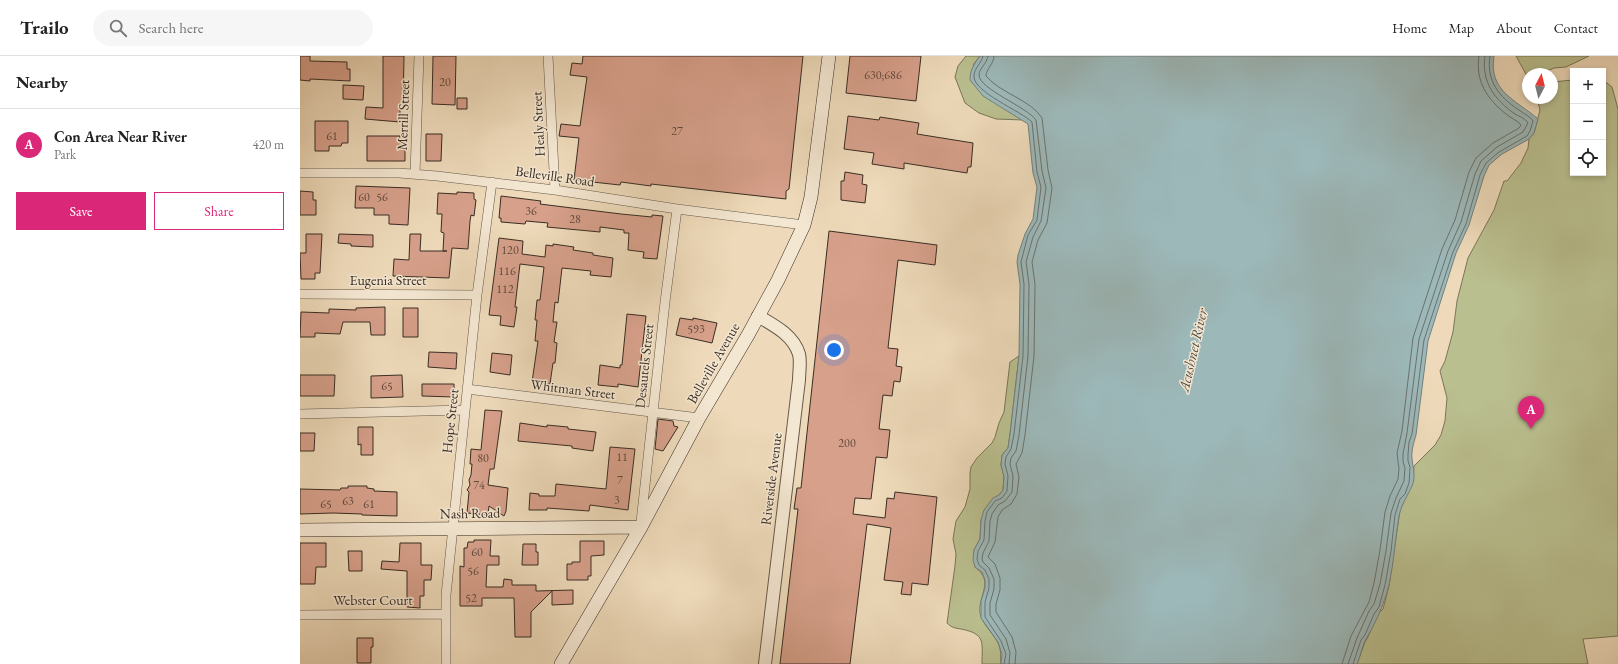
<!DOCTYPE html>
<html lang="en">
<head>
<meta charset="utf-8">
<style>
	:root { --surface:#fff; --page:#f6f6f6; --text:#222; --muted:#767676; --line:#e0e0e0; --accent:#db2777 }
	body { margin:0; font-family:"EB Garamond",serif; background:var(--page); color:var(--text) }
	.controls { position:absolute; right:12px; top:12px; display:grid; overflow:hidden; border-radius:0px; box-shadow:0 2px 6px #0003 }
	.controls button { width:36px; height:36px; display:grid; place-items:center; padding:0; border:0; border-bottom:1px solid var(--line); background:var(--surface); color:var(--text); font:20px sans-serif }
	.compass { position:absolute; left:1222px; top:12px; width:36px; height:36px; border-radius:50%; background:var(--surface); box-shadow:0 2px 6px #0003; rotate:7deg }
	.you { position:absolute; left:534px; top:294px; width:14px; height:14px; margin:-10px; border:3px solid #fff; border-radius:50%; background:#1a73e8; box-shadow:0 0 0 6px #1a73e833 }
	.badge { display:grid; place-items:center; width:26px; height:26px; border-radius:50%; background:var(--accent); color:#fff; font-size:13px; font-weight:700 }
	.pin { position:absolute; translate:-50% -33px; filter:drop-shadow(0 1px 2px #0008) }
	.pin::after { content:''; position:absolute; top:21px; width:14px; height:12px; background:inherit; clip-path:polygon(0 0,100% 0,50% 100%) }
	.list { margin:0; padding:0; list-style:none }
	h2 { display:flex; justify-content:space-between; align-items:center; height:52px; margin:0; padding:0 16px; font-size:17px }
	h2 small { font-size:13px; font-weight:400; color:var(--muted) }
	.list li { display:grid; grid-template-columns:26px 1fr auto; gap:12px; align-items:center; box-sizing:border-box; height:72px; padding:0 16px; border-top:1px solid var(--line) }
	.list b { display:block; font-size:15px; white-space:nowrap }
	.list p { margin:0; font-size:13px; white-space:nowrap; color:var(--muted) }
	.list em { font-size:13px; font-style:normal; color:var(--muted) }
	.actions { display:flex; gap:8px; padding:12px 16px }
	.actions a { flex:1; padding:9px 0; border:1px solid var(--accent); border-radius:0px; text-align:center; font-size:14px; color:var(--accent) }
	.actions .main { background:var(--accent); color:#fff }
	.icon { flex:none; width:22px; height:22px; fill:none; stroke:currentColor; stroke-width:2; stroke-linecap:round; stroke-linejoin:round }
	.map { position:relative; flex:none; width:1318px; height:608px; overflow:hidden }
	header { display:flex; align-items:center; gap:24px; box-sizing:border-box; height:56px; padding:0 20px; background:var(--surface); border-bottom:1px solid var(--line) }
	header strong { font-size:19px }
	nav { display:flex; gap:22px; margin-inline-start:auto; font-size:14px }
	.search { width:280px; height:36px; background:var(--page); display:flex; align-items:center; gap:10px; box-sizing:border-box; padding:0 14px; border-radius:22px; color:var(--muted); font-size:15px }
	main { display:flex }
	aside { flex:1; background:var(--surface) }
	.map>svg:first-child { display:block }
	.green { fill:#babf8f; stroke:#7a7659 }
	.water { fill:#9cb8b9; stroke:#74807d }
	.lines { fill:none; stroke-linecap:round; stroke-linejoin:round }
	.shore { stroke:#6a726e; stroke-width:1 }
	.building { fill:#d7a08b; stroke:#392d23 }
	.minor-casing { stroke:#665849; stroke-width:10 }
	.tertiary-casing { stroke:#665849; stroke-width:14 }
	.secondary-casing { stroke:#392d23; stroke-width:14 }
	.minor { stroke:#f4e7d2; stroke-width:9 }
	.tertiary { stroke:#f4e7d2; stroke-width:12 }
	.secondary { stroke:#f4e7d2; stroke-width:13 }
	.labels { text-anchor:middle; stroke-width:3; stroke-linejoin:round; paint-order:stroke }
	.number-label { font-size:12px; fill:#604a3d }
	.street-label { font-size:14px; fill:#392d23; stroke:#f4e7d2 }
	.water-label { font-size:15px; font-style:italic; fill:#525048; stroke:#f4e7d2 }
</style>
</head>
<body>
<header>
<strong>Trailo</strong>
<div class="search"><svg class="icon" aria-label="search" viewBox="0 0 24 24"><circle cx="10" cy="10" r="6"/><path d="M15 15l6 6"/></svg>Search here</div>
<nav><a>Home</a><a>Map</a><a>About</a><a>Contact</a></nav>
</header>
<main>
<aside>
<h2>Nearby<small></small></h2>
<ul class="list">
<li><span class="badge">A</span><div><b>Con Area Near River</b><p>Park</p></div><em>420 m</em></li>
</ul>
<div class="actions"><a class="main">Save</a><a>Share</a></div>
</aside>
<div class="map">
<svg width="1318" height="608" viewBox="0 0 1318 608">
	<rect width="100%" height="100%" fill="#eedaba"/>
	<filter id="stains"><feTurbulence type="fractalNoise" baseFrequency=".005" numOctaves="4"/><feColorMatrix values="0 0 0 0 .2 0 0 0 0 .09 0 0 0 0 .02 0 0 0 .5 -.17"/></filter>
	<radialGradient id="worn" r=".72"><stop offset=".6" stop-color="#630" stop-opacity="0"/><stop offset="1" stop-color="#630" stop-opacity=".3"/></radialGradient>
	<path class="green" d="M 666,0 L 680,0 L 673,9 L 715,59 L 723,64 L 696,63 L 679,57 L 665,47 L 655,21 L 658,10 Z
		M 1216,0 L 1289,0 L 1266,11 L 1254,12 L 1242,17 L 1228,18 L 1227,20 Z
		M 1273,24 L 1273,117 L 1303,117 L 1303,24 L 1312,31 L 1318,53 L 1318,580 L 1283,583 L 1288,608 L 1057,608 L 1065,586 L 1068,581 L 1077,559 L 1083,553 L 1089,530 L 1100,454 L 1113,423 L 1114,410 L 1135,389 L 1141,379 L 1145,365 L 1147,342 L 1140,315 L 1145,305 L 1153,276 L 1157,245 L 1168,202 L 1194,154 L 1204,125 L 1207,125 L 1221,107 L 1228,92 L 1229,83 L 1234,77 L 1240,54 L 1237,42 L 1252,42 L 1252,26 Z
		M 719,300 L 710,378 L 708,392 L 702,399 L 701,409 L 704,420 L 703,434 L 681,464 L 680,483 L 674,494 L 675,511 C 695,526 678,538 680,557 C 682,568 693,577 698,587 C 702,597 700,599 701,608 L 682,608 C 682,586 686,578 661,573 C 655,572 652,572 647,567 L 655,510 L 656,498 L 653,483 L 656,465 L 665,451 L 670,433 L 670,417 L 671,411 L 677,402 L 692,387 L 695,381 L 699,367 L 704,356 L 710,306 Z"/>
	<path class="water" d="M 680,0 L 1194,0 C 1188,35 1216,44 1238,63 L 1234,77 L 1229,83 L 1202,98 L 1189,109 L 1184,120 L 1169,169 L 1156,197 L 1128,285 L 1116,379 C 1114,386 1111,395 1112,403 C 1113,411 1116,421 1112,430 C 1108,439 1101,449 1099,460 C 1095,483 1094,506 1089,529 C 1084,549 1075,568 1065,585 C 1062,592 1060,601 1057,608 L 701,608 L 702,598 L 698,586 L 681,562 L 681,545 L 685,532 L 685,524 L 682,516 L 675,511 L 673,504 L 674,494 L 680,483 L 681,464 L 684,454 L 693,442 L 699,439 L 703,434 L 704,421 L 701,409 L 702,399 L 708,392 L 710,378 L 719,300 L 720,228 L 717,206 L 718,199 L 725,178 L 733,163 L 737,131 L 733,117 L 728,68 L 683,40 L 670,24 C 670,14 674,8 680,0 Z"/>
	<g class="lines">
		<path class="shore" d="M 683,0 C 682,7 674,12 674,20 C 673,36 721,55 732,66 L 737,116 L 741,131 L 737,164 L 728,179 L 721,206 L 724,228 L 723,300 L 714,378 L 711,393 L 706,401 L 705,408 L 708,420 L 707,435 L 702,442 L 695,445 L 687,456 L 685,465 L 684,484 L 678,495 L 677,503 L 679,509 L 685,514 L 689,523 L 689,532 L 685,546 L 685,561 L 701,585 L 706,598 L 704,608
			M 688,0 C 687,8 679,12 679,19 C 679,33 727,51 736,64 L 742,115 L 746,132 L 741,165 L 733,181 L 726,206 L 729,228 L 728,300 L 719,379 L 716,395 L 711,402 L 710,408 L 713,420 L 712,436 L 705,445 L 698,449 L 692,458 L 690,465 L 689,485 L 683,497 L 682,503 L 683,506 L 689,512 L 694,523 L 694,533 L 690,547 L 690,559 L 706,583 L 710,597 L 709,608
			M 694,0 C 694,8 686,13 686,20 C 700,37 731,44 742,62 L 748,114 L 752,132 L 747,167 L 738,184 L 732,206 L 735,228 L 734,300 L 725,379 L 722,397 L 716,408 L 719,421 L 717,438 L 711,448 L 702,454 L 698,461 L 695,486 L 688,501 L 695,508 L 700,522 L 700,534 L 696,548 L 696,556 L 712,581 L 716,596 L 715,608
			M 1042,608 L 1051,580 L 1069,546 L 1074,527 L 1080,494 L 1085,456 L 1090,440 L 1098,423 L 1099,413 L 1097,397 L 1102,375 L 1113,282 L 1142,193 L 1155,164 L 1169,116 L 1176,102 L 1193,87 L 1219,72 L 1221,69 C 1218,65 1211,62 1206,58 C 1187,43 1175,25 1179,0
			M 1048,608 L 1057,582 L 1069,555 L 1074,548 L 1080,528 L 1086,495 L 1091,457 L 1096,442 L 1104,425 L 1105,412 L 1103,406 L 1103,398 L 1107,377 L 1119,283 L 1148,195 L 1161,166 L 1175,118 L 1181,105 L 1197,91 L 1223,76 L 1228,67 C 1225,62 1220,61 1215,58 C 1195,44 1181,26 1185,0
			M 1053,608 L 1061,584 L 1065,579 L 1074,558 L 1079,551 L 1085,529 L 1091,495 L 1095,459 L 1100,443 L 1105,438 L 1109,427 L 1110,411 L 1108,405 L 1108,399 L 1109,386 L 1112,378 L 1124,284 L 1153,196 L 1166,168 L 1180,119 L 1186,107 L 1199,96 L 1227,80 L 1230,75 L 1233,65 C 1230,60 1224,58 1219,54 C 1199,41 1186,25 1190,0"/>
	</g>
	<path class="building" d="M 0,0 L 10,0 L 10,5 L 47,6 L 47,13 L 50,13 L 50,25 L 10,23 L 10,25 L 0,24 Z
		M 83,0 L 104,0 L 103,51 L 100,51 L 100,66 L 65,63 L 66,51 L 83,52 Z
		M 133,0 L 156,0 L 155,49 L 132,48 Z
		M 283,0 L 503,0 L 489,133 L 486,135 L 486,143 L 351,128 L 351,130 L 321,126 L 320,129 L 274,124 L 279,82 L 259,80 L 261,68 L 280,70 L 287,21 L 270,19 L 272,7 L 282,8 Z
		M 550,0 L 621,0 L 616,45 L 546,37 Z
		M 43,29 L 64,30 L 63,44 L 43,43 Z
		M 157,42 L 167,42 L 167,53 L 157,53 Z
		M 548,60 L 579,64 L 580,61 L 619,67 L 617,78 L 673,87 L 671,111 L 668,111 L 667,117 L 604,107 L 604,113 L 572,108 L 574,97 L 544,93 Z
		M 15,65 L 48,65 L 48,87 L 42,87 L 41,90 L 29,90 L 29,95 L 15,95 Z
		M 126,78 L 142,78 L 141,105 L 126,105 Z
		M 67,80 L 100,80 L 99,85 L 105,85 L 105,105 L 67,105 Z
		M 545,116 L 563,119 L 562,128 L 567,129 L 565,147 L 541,144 L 541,125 L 544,125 Z
		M 56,130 L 110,132 L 108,169 L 89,168 L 89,159 L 74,159 L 74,152 L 55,152 Z
		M 0,135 L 13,136 L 13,144 L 16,144 L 16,159 L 0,159 Z
		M 157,136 L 174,137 L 174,143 L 176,144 L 174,160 L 171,159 L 170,165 L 168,193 L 152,192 L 149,222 L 93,220 L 94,203 L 109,204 L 110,178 L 121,178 L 120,195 L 147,195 L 143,195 L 144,177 L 141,176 L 142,158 L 137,158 L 138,137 L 157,138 Z
		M 201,140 L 241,145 L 240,148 L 264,151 L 321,158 L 352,161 L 352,159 L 363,160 L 357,203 L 343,202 L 344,196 L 328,194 L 329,177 L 324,177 L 324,174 L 300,171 L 300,176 L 247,171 L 248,167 L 226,165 L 225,168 L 201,166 L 201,162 L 199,162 Z
		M 529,175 L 637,189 L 635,209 L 598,204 L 588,292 L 598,293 L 596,310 L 602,311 L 600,326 L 594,325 L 592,340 L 583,339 L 579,373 L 590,374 L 587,402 L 576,401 L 571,443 L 555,442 L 553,458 L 585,462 L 587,442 L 594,443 L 595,436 L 637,441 L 628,529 L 612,527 L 611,539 L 601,538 L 603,526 L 584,524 L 591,472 L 567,468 L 550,608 L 480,608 L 498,453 L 494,453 L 497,432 L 501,432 Z
		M 6,178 L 22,178 L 20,217 L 15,217 L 15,223 L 1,223 L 0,197 L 6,197 Z
		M 39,178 L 73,179 L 73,191 L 51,190 L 51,188 L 38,187 Z
		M 199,182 L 223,185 L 222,198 L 245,201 L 246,189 L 253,190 L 253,188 L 274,191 L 273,194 L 293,197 L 293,199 L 313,202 L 311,221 L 290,219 L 291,215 L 262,212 L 258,247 L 255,246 L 253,266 L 257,266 L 254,286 L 257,287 L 255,307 L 253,307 L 250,328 L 232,326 L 238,285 L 235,285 L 237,264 L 235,264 L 237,244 L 240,244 L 244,211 L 220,208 L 215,251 L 217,251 L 214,271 L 200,269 L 201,260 L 189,259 Z
		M 85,251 L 85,279 L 71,279 L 70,266 L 43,266 L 40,278 L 15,277 L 15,281 L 0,281 L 1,256 L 29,257 L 29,253 L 56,254 L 56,252 Z
		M 103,252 L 118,252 L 118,281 L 103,281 Z
		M 327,258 L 346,260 L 338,331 L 318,328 L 318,331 L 298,329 L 300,309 L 320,312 L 320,309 L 322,309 Z
		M 380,262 L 393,264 L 393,262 L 417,267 L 412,287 L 376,279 Z
		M 129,296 L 157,297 L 156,313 L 128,311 Z
		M 192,297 L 212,299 L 210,319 L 190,316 Z
		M 0,319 L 35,319 L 34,340 L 0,340 Z
		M 102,319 L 103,341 L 71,342 L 71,320 Z
		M 122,328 L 154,328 L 154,341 L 122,340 Z
		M 185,354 L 202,355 L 194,413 L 190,413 L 188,429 L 208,432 L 206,455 L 204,460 L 189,450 L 188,459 L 167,457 L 169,436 L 167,434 L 170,429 L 169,424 L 171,419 L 172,408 L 170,408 L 171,393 L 181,394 Z
		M 358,363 L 373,365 L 374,370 L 378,371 L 363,395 L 355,393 Z
		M 220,367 L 247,371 L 247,369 L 268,371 L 268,373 L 296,376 L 293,395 L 272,392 L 272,390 L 218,385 Z
		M 58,371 L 73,371 L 73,399 L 61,399 L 61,388 L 58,389 Z
		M 0,377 L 15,377 L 14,395 L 0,395 Z
		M 310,391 L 335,393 L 328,454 L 290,449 L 289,455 L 247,452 L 247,454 L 229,454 L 230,437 L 239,438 L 239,440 L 255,440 L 256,428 L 306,433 Z
		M 48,430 L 67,430 L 67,432 L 74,433 L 74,435 L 97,436 L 97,460 L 62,459 L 62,458 L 33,457 L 0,458 L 0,433 L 40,434 L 41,432 L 48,432 Z
		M 174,484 L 191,484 L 190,500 L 199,500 L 199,509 L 187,509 L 186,531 L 203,531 L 204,523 L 212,524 L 212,529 L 236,529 L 236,535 L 273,534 L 273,548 L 252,549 L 252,535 L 231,556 L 231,581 L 215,581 L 214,542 L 182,542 L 182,550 L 160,550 L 160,510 L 164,511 L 164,492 L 167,492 L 168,486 L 174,486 Z
		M 280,485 L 304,485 L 304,499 L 291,500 L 291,520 L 288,520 L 288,524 L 267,524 L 267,508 L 272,508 L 272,506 L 280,506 Z
		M 0,487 L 26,487 L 26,511 L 16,511 L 15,528 L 0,528 Z
		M 100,487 L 121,487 L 121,509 L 132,509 L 131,524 L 124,524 L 124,540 L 120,540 L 120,552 L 107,551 L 107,515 L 81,513 L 82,505 L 99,506 Z
		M 223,488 L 236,488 L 236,496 L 238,496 L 238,509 L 222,509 Z
		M 48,495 L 62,495 L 62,515 L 49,515 Z
		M 57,582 L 73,582 L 73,591 L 71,591 L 71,607 L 57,607 Z"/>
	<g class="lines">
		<g class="minor-casing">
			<path id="minor" d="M 248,0 L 255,134
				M 0,117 L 99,117 L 137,120 L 255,134 L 377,153 L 504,169
				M 115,118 L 119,0
				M 0,238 L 177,239
				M 167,333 L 399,362
				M 0,358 L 165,354
				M 341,466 L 365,246 L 377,153
				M 0,559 L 146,558
				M 146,608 L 146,539 L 177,239 L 192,126"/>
		</g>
		<g class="tertiary-casing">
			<path id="tertiary" d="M 458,260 C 475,270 493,279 499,298 C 501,306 499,316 499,324 L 465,608"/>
		</g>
		<g class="secondary-casing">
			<path id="secondary" d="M 0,474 L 341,471
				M 261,608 L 341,471 L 399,362 L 448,279 L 478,224 L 504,169 L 511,141 L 529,0"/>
		</g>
		<use href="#minor" class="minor"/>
		<use href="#tertiary" class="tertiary"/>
		<use href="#secondary" class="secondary"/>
	</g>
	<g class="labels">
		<g class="number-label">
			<text x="583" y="23">630;686</text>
			<text x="145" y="30">20</text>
			<text x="377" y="79">27</text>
			<text x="32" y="84">61</text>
			<text x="64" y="145">60</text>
			<text x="82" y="145">56</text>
			<text x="231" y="159">36</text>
			<text x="275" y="167">28</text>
			<text x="210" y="198">120</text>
			<text x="207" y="219">116</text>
			<text x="205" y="237">112</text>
			<text x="396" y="277">593</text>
			<text x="87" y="334">65</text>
			<text x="547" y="391">200</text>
			<text x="322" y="405">11</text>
			<text x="183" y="406">80</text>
			<text x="320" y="428">7</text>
			<text x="179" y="433">74</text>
			<text x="317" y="448">3</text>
			<text x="48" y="449">63</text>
			<text x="26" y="452">65</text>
			<text x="69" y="452">61</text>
			<text x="177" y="500">60</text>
			<text x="173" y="519">56</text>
			<text x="171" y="546">52</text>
		</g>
		<g class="street-label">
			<text transform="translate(103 59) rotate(-88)" y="5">Merrill Street</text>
			<text transform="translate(238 68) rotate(-93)" y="5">Healy Street</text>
			<text transform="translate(255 120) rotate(8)" y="5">Belleville Road</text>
			<text x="88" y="229">Eugenia Street</text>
			<text transform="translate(413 307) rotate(-60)" y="5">Belleville Avenue</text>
			<text transform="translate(344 310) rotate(-84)" y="5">Desautels Street</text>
			<text transform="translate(273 333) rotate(7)" y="5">Whitman Street</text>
			<text transform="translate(150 365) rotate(-84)" y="5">Hope Street</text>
			<text transform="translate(471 423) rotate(-83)" y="5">Riverside Avenue</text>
			<text transform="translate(170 457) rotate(-1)" y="5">Nash Road</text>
			<text x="73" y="549">Webster Court</text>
		</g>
		<g class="water-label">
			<text transform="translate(893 294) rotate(-77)" y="5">Acushnet River</text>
		</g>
	</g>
	<rect width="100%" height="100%" filter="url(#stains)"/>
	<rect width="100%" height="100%" fill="url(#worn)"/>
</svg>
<div class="controls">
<button>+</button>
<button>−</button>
<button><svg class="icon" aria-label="locate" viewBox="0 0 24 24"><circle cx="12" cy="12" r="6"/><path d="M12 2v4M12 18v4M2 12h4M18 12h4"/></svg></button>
</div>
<svg class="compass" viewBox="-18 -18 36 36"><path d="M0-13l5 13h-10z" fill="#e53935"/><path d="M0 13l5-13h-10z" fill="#767676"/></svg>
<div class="you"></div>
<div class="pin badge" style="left:1231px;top:373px">A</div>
</div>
</main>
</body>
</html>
